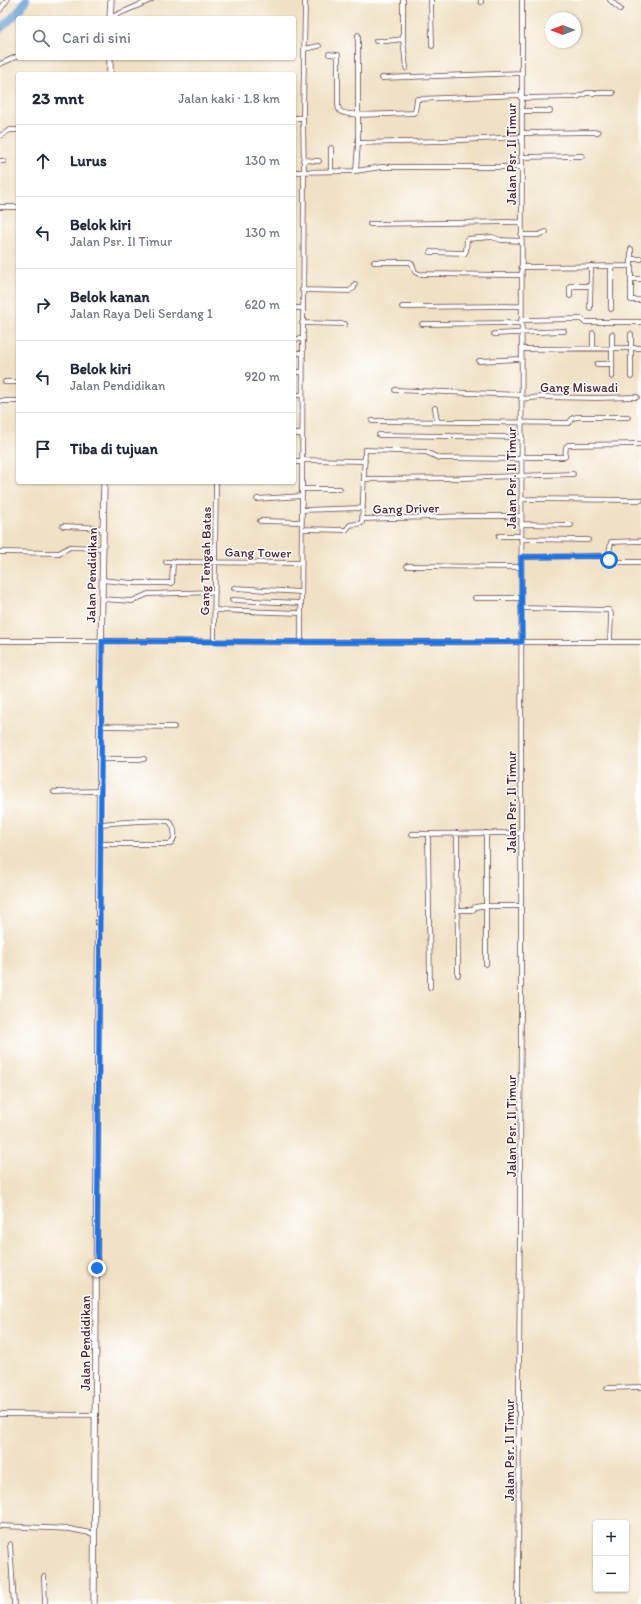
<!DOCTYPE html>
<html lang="id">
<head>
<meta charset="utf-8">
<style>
	:root { --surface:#fff; --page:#f6f6f7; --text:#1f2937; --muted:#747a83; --line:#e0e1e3 }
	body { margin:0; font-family:Itim,sans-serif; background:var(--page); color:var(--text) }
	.controls { position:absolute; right:12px; bottom:12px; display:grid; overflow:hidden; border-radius:4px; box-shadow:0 1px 3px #0004 }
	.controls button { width:36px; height:36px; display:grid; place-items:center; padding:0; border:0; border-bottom:1px solid var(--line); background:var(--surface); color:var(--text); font:20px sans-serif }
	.compass { position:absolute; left:545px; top:12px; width:36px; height:36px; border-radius:50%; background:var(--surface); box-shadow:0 1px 3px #0004; rotate:270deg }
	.stop { position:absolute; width:12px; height:12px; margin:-9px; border:3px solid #1a73e8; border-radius:50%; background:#fff }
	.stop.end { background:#1a73e8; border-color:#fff; box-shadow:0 1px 4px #0008 }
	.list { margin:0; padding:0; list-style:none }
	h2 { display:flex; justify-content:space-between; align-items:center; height:52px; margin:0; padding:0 16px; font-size:17px }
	h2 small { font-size:13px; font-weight:400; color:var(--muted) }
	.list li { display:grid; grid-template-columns:26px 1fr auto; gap:12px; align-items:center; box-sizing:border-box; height:72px; padding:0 16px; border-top:1px solid var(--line) }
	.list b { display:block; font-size:15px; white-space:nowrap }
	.list p { margin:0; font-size:13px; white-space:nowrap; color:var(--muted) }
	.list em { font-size:13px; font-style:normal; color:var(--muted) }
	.icon { flex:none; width:22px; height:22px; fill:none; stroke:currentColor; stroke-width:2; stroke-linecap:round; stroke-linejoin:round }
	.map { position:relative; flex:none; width:641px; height:1604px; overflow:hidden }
	.search { position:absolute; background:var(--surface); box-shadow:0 1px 3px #0004; left:16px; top:16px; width:280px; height:44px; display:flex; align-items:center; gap:10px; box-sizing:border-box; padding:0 14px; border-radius:4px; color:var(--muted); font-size:15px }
	.panel { position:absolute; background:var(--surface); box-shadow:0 1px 3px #0004; left:16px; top:72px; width:280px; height:412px; border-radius:4px }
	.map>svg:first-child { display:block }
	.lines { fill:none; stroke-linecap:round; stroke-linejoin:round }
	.river { stroke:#669ed4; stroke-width:8 }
	.minor-casing { stroke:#633c42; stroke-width:5.5 }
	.secondary-casing { stroke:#633c42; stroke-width:7 }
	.minor { stroke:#fff; stroke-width:4 }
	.secondary { stroke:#fff; stroke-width:5.5 }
	.route { stroke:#1a73e8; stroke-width:5 }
	.labels { text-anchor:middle; stroke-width:3; stroke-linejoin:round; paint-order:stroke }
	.street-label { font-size:13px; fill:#4a1f2b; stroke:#fff }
</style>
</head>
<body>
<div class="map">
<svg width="641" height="1604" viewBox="0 0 641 1604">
	<rect width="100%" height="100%" fill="#fff"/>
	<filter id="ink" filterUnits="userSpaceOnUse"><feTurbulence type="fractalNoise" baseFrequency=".025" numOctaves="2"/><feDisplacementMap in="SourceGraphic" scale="8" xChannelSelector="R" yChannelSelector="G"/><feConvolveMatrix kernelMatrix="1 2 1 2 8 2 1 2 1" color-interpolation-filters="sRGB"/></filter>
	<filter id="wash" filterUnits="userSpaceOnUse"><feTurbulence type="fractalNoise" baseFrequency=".012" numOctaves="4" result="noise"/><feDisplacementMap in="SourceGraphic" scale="16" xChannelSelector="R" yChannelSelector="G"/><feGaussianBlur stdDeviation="0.9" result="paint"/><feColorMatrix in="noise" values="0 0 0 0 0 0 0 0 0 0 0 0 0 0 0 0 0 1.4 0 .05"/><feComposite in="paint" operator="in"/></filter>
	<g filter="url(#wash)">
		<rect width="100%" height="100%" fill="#f0e1c4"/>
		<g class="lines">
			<path class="river" d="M 0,29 L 18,12 L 26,0"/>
		</g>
	</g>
	<g filter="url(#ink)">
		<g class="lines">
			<g class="minor-casing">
				<path id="minor" d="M 431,0 L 432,46
					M 481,0 L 481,2
					M 610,0 L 620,9
					M 0,10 L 7,0
					M 109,18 L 151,0
					M 403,39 L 406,68
					M 376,41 L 387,41 L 403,39 L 403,0
					M 304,49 L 319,46
					M 329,54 L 338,55 L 338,102 C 338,105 338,109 340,111 C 347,118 401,113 413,113 L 415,112 L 417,99 L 522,95
					M 0,64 L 18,56
					M 382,78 L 521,73
					M 521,98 L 577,97 L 587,93 L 613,93
					M 522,111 L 550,111
					M 294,118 L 303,118
					M 522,133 L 598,132
					M 0,136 L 10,130 L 18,130
					M 358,143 L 442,141 L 522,137
					M 331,148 L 331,171
					M 521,157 L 582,156
					M 303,160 L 319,161
					M 0,161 L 4,161
					M 356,171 L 358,143 L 358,35
					M 294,172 L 356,171 L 381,167 L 521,167
					M 0,207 L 18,207
					M 370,224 L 521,222
					M 521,235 L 538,235 L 546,232
					M 631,249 L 631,300 L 641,300
					M 430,252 L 465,253 L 466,251 L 467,239 L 492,237 L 501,240 L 521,241
					M 631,259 L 641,259
					M 374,262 L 410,262 L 412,264 L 415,272 L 419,274 L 521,275
					M 521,267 L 631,266
					M 631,279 L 641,279
					M 302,290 L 349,291 L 354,288 L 355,284
					M 570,296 L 570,286 L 590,286
					M 402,307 L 521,306
					M 294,308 L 302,308
					M 590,308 L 591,266
					M 611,309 L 611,266
					M 521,320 L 582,319 L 584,322 L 641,322
					M 302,323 L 345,324
					M 422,324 L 521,323
					M 494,334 L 564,331
					M 294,339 L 302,339
					M 593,348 L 593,333
					M 522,349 L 641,348
					M 294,353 L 302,353
					M 479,361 L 521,359
					M 597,364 L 612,364
					M 294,372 L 301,372
					M 612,377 L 612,334
					M 631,377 L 631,334
					M 5,382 L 18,382
					M 395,390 L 521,395
					M 294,395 L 301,395
					M 521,399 L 541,397 L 596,398 L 637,397
					M 0,401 L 18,401
					M 435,408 L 437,421
					M 372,421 L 569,423 L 573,418 L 577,417 L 628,417
					M 294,434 L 302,434
					M 379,435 L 522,437
					M 521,457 L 565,457 L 566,447 L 568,445 L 641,444
					M 302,460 L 365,461
					M 294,462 L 302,462
					M 364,479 L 463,478 L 573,474
					M 302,489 L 340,489
					M 257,499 L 302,496
					M 521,499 L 641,500
					M 302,510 L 363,508
					M 363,519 L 470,516 L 521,516
					M 260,521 L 302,522
					M 521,524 L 571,525
					M 63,526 L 103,528
					M 302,529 L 346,530 L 350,525 L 362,523 L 365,450 L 426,452 L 439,458 L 521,459
					M 499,536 L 521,536
					M 521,539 L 588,540
					M 0,552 L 59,553 L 70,547 L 103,548
					M 521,557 L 601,556 L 614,562 L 641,562
					M 608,559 L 611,542 L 641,541
					M 166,562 L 302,563
					M 407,566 L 521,567
					M 102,580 L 132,583 L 172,583 L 173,561
					M 234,588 L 301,592
					M 475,598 L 521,598
					M 102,599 L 132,601 L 148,594 L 215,592
					M 232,600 L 300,603
					M 521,608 L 609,610 L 611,614 L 610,642
					M 215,610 L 300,613
					M 0,641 L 159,641 L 301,642 L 641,642
					M 214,641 L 216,482
					M 301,642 L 304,172 L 303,118 L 305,0
					M 100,726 L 174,727
					M 100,759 L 144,759
					M 54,792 L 100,791
					M 457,833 L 458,975
					M 486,833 L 486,964
					M 412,834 L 520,833
					M 428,834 L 430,987
					M 100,844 L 170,844 C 177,838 175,827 169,821 C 146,819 123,823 100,824
					M 457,910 L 473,910 L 475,907 L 481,906 L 521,906
					M 607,1388 L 641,1387
					M 0,1414 L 96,1415
					M 0,1526 L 70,1529 L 95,1534
					M 10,1544 L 14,1604
					M 44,1577 L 45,1604
					M 518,1604 L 521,999 L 522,0"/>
			</g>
			<g class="secondary-casing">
				<path id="secondary" d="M 110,18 L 111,0
					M 110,74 L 110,58
					M 94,1604 L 100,707 L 104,482"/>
			</g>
			<use href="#minor" class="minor"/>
			<use href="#secondary" class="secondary"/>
		</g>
	</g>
	<g class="lines" filter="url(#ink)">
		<path class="route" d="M 97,1268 L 102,641 L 301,642 L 522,642 L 521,557 L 601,556 L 609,560"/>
	</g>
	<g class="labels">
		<g class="street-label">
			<text transform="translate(511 154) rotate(-90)" y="5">Jalan Psr. II Timur</text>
			<text x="579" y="392">Gang Miswadi</text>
			<text transform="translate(511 478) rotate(-90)" y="5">Jalan Psr. II Timur</text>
			<text transform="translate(406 508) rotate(-1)" y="5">Gang Driver</text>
			<text transform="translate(258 552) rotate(1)" y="5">Gang Tower</text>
			<text transform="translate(205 561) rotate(-89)" y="5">Gang Tengah Batas</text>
			<text transform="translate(91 575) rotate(-89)" y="5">Jalan Pendidikan</text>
			<text transform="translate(511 802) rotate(-90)" y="5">Jalan Psr. II Timur</text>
			<text transform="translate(511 1126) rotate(-90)" y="5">Jalan Psr. II Timur</text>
			<text transform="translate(85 1343) rotate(-90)" y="5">Jalan Pendidikan</text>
			<text transform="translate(509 1450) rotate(-90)" y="5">Jalan Psr. II Timur</text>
		</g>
	</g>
</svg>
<div class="controls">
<button>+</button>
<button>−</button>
</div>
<svg class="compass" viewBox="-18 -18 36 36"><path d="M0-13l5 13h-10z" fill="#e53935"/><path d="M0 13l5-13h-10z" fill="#747a83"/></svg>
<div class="stop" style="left:609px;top:560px"></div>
<div class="stop end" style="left:97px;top:1268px"></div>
<div class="search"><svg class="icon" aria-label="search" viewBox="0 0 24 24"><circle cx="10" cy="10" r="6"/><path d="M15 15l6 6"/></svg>Cari di sini</div>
<section class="panel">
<h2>23 mnt<small>Jalan kaki · 1.8 km</small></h2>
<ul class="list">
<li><svg class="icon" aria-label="ahead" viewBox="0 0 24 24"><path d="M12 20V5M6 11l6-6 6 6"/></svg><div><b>Lurus</b></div><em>130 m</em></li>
<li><svg class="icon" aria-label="left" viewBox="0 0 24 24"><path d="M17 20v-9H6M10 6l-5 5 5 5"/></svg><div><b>Belok kiri</b><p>Jalan Psr. II Timur</p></div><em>130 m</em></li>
<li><svg class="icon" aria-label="right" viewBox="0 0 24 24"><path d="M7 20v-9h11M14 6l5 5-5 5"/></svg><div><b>Belok kanan</b><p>Jalan Raya Deli Serdang 1</p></div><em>620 m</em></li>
<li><svg class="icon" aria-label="left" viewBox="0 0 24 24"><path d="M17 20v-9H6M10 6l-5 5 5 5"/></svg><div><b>Belok kiri</b><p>Jalan Pendidikan</p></div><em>920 m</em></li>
<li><svg class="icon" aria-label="arrive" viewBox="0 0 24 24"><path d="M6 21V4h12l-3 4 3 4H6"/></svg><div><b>Tiba di tujuan</b></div></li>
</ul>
</section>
</div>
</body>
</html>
